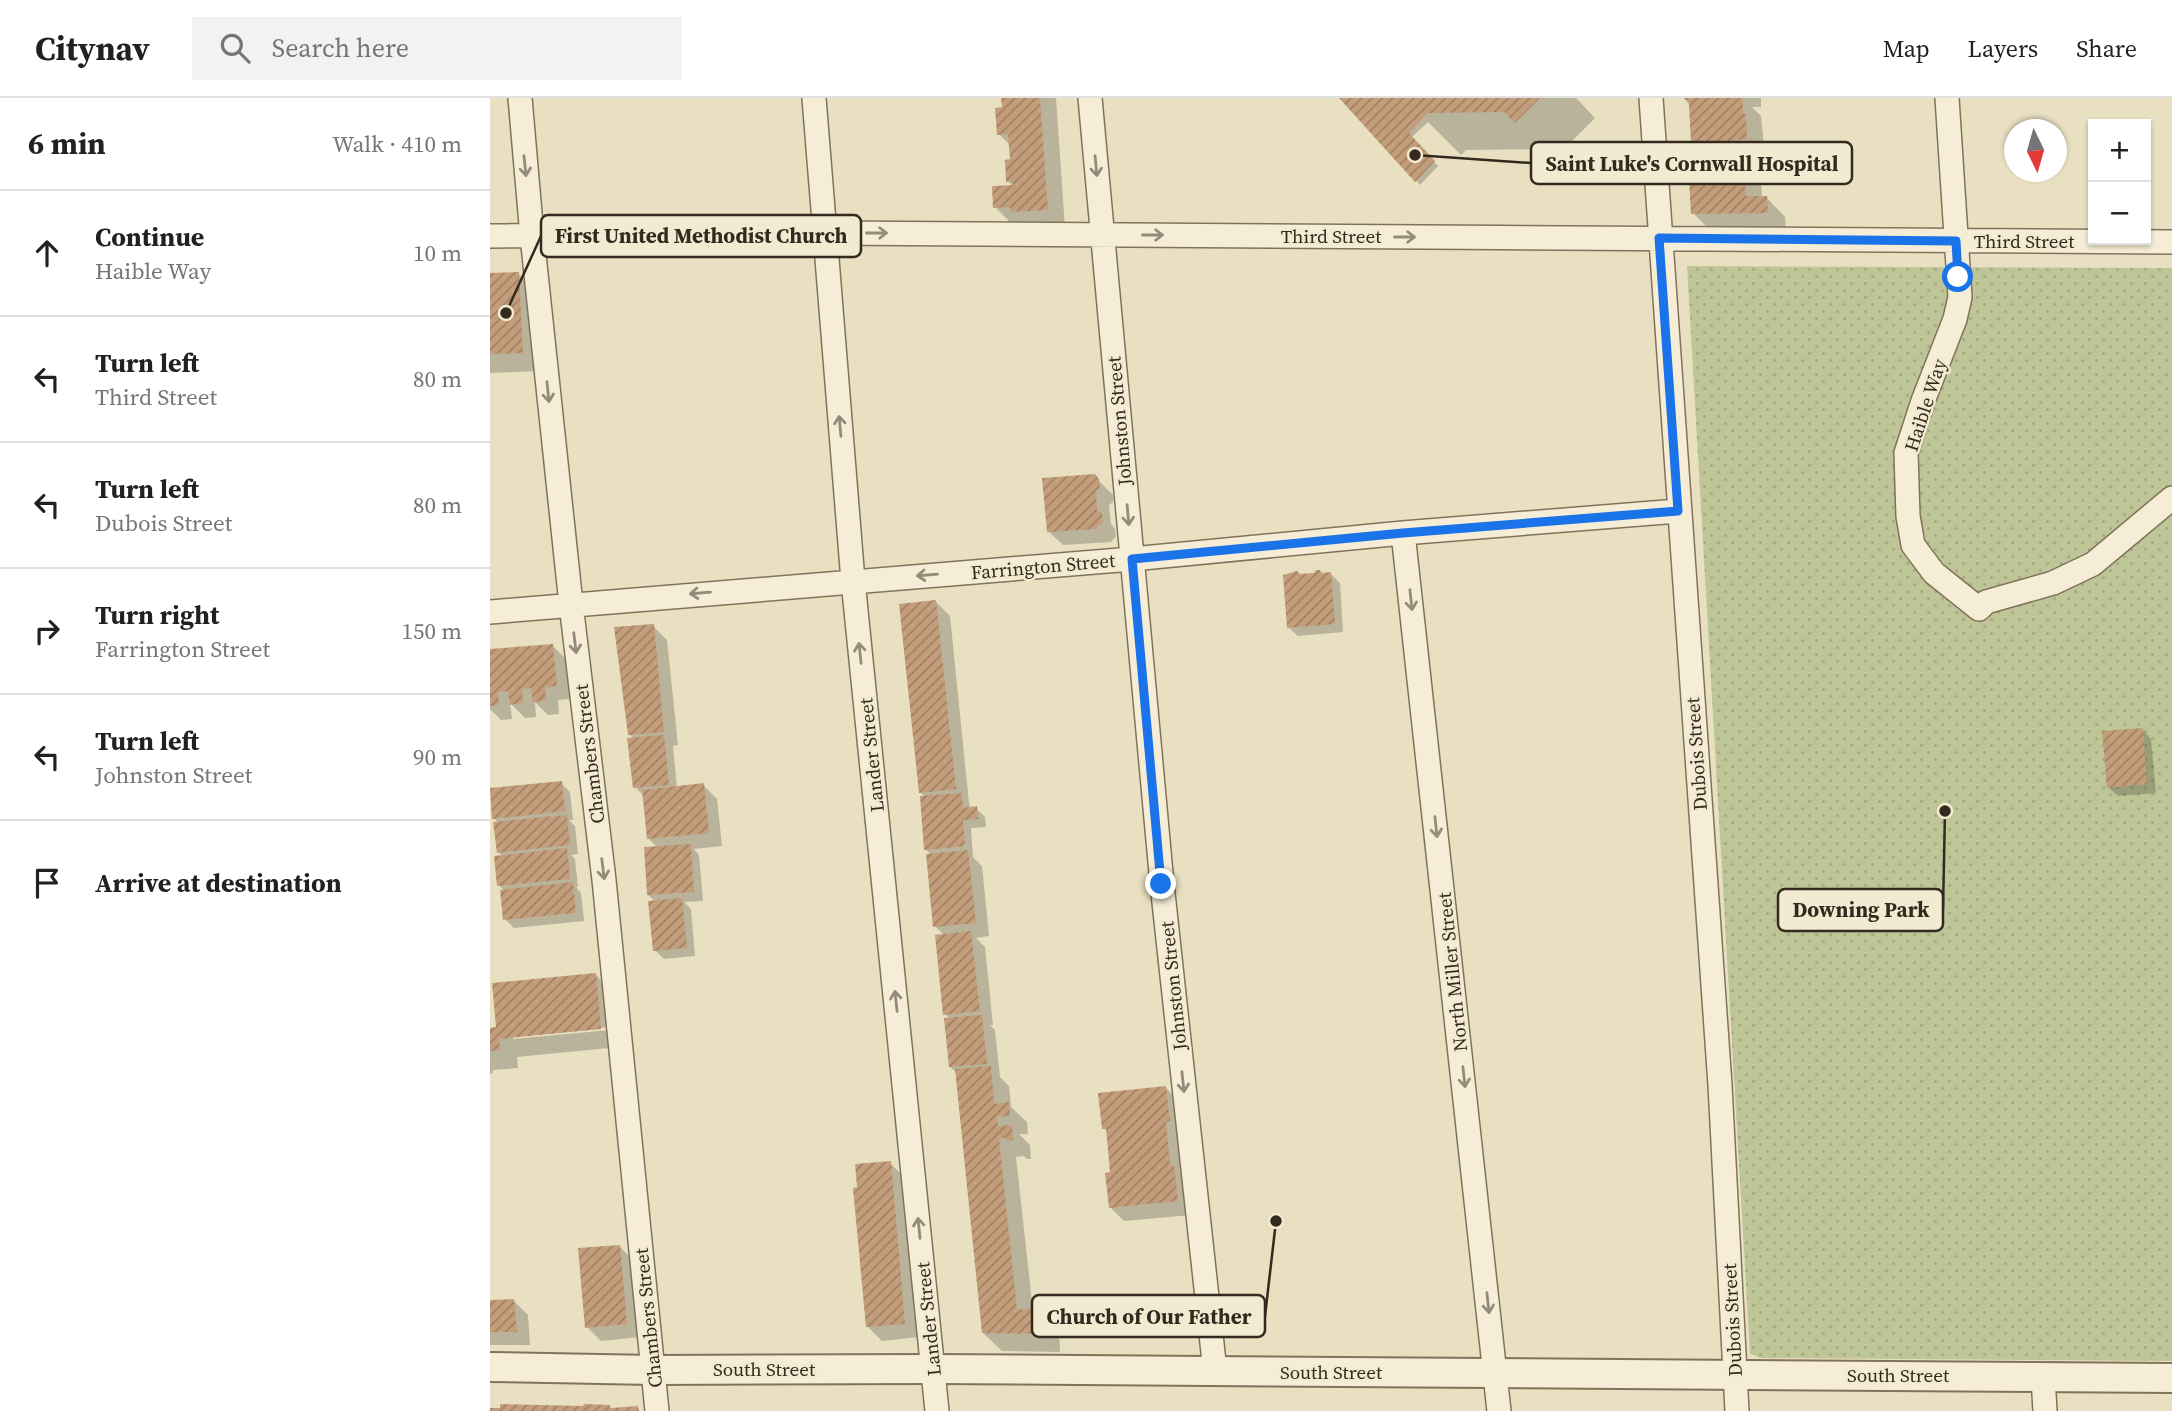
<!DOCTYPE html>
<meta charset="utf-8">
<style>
body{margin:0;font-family:"Source Serif 4",serif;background:#f2f2f2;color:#202124}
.controls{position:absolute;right:21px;top:21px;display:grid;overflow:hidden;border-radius:0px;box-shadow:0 2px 5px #0004}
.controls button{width:63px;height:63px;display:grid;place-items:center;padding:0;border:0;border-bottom:2px solid #e0e0e0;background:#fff;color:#202124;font:35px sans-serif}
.compass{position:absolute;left:1514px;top:21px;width:63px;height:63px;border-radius:50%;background:#fff;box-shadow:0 2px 5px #0004;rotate:175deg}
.stop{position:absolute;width:21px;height:21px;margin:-16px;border:5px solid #1a73e8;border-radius:50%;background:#fff}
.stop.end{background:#1a73e8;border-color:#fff;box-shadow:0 2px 7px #0008}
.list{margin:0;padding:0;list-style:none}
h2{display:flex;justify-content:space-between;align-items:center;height:91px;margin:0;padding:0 28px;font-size:30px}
h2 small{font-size:23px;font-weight:400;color:#757577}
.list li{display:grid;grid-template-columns:46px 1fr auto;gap:21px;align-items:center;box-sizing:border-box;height:126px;padding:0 28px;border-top:2px solid #e0e0e0}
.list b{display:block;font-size:26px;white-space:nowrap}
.list p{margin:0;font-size:23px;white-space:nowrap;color:#757577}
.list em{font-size:23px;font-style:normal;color:#757577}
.icon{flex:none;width:38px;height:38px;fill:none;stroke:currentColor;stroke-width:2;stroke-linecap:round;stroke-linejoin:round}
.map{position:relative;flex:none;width:1682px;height:1313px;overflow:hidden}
header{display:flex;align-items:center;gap:42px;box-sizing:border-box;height:98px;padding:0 35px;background:#fff;border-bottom:2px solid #e0e0e0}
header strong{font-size:33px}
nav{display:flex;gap:38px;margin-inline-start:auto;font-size:24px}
.search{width:490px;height:63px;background:#f2f2f2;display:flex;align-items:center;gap:18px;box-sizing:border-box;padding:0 24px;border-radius:0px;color:#757577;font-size:26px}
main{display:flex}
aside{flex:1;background:#fff}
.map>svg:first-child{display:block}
.park{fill:url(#park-dots)}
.shadow{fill:#0003;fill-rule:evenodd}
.building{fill:url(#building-hatch)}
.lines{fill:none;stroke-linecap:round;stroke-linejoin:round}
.minor-casing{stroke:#82725b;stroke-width:26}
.tertiary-casing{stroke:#82725b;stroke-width:32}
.minor{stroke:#f5edd5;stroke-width:23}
.tertiary{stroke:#f5edd5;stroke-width:28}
.oneway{stroke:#948b7a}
.route{stroke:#1a73e8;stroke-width:9}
.labels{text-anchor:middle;stroke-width:5;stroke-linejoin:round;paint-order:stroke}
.street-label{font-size:19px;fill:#33291e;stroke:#f2ead1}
.leader{fill:none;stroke:#33291e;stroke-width:2.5}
.callout-dot{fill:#33291e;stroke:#f2ead1;stroke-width:2.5}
.callout{fill:#f2ead1;stroke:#33291e;stroke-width:2.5}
.callout-label{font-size:21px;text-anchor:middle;font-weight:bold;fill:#33291e}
</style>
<header>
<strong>Citynav</strong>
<div class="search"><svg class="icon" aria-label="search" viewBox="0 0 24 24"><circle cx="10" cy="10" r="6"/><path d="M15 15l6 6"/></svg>Search here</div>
<nav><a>Map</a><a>Layers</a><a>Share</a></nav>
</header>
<main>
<aside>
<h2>6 min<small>Walk · 410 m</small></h2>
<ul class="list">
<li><svg class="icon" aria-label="ahead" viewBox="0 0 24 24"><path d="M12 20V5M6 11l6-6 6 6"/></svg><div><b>Continue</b><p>Haible Way</p></div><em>10 m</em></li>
<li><svg class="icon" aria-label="left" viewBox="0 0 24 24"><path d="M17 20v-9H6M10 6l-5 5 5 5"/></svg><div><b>Turn left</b><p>Third Street</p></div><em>80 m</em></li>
<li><svg class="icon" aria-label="left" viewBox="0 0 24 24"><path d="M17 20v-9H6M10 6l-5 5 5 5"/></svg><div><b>Turn left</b><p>Dubois Street</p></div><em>80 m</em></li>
<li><svg class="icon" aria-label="right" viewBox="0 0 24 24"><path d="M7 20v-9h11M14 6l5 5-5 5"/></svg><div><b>Turn right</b><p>Farrington Street</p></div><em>150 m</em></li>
<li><svg class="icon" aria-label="left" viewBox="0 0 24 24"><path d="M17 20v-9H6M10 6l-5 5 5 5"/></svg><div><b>Turn left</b><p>Johnston Street</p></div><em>90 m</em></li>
<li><svg class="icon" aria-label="arrive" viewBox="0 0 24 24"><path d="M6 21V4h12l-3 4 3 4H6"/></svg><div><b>Arrive at destination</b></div></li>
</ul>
</aside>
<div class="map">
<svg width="1682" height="1313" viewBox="0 0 1682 1313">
<defs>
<pattern id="park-dots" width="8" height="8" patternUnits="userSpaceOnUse" patternTransform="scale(1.75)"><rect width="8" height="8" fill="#bec697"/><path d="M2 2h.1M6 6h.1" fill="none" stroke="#a4aa82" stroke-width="1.8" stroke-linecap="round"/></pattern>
<pattern id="building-hatch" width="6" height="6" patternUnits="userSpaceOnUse" patternTransform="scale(1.75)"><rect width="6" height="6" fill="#c49e7b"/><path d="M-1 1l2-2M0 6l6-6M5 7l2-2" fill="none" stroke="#a08164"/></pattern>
</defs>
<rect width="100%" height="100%" fill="#e9e0c2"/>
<path class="park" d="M1197 168 1682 170V1263L1271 1260 1260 1256Z"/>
<path class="shadow" d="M513 0H566L575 130 524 128 505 109 523 89 518 83 522 63 521 48 509 36 514 11Z
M851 0H1086L1105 20 1064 61 1054 51 976 52 971 57 938 24 921 40 948 68 930 87Z
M1197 0H1271V9H1262L1271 18 1275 59 1264 60 1276 71V82H1271L1272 100H1277L1295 119 1296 133 1222 134 1203 115 1204 66 1201 5Z
M28 176 47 194 51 273 0 275V177Z
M604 378 623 397V404L619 407 621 426 625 431 626 438 621 444 573 447 558 433Z
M841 476 850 485 853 534 808 538 798 529 810 478Z
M446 504 460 518 479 705 481 711 486 710 495 719 496 729 481 730 483 759 492 768 499 838 486 840 495 849 503 927H500L505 932 510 979 519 988 521 1009 537 1024 538 1036H529L540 1047 541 1061H537L534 1058 526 1059 543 1213 550 1212 569 1231 570 1254 512 1253 493 1235 467 975 460 969V921L455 916 454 837 445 828 442 757 435 751 436 700 430 694Z
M163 528 177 542 188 647 183 648 187 690 213 687 227 701 232 748 204 751 209 757 213 803 194 804 201 811 205 858 174 861 165 852 166 804 158 797 168 750 159 741 154 698 145 689 144 641 139 636Z
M63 548 77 562 80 601 68 602 69 616 58 617 45 604 46 619 35 620 20 605 22 621 11 622 0 611V553Z
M1652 631 1661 641 1666 695 1628 698 1618 689Z
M71 685 80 694 83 722H79L85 728 88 756 81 757 85 761 88 789H86L91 795 94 823 24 830 15 821 14 793 9 787 13 758 8 754 9 726 4 720Z
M106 877 124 896 129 949 27 959 28 970 3 972V975L0 976V938L8 931ZM120 929V932L23 941V938Z
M676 990 690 1004 701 1117 634 1123 620 1109 622 1076 619 1035 614 1030Z
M400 1065 414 1079 429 1239 392 1243 378 1229Z
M129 1148 143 1162 150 1239 111 1243 97 1229Z
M24 1203 38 1217 40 1247H0V1204Z"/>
<path class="building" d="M511 0H550L558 112 521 114 520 109 503 110 502 88 523 87V84H516L515 62 520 61 518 36 507 37 505 10 512 9Z
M849 0H1050L1025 25 1014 14 938 15 919 35 945 63 925 84Z
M1194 0H1253V16H1256L1257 41 1242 42 1243 52 1258 51V64H1253L1256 98H1277L1278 115 1201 116 1198 65H1202L1199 6Z
M29 174 33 255 0 256V175Z
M605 376 609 381 610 389 606 393 607 412 612 415 613 424 608 428 607 431 557 434 552 380Z
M826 472H830L832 475 841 474 845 526 797 530 793 477 807 473 810 476 824 475Z
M446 502 466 691 429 695 409 506Z
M164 526 174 634 138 637 124 529Z
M63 546 67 588 55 589 56 603 43 604 41 590 32 591 33 605 20 607 18 593 8 594 9 607 0 608V551Z
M1653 630 1657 686 1617 690 1612 633Z
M174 637 179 687 143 690 137 640Z
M72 683 75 713 2 721 0 690Z
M214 685 219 735 157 741 152 692Z
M472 695 473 710 487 708 488 721 473 722 475 748 434 752 430 698Z
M77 717 80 747 7 755 3 724Z
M201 746 204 794 157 797 154 749Z
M77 750 80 781 7 788 4 758Z
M478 752 486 825 443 829 436 756Z
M83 784 86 815 13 822 10 792Z
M192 800 197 850 163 853 158 803Z
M481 833 490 913 453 917 445 837Z
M106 875 111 931 9 941 10 952 0 953V930L6 929 2 885Z
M492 917 497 966 459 969 454 920Z
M501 968 504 1006 519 1004 520 1018 506 1019 508 1028 522 1027 523 1042 517 1043 516 1040H509L527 1212 551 1210 552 1236 492 1235 465 971Z
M676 988 680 1023 676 1024 680 1067H684L688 1103 619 1110 615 1075 620 1074 616 1031H612L608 995Z
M401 1063 415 1226 376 1229 363 1090 367 1089 365 1066Z
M130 1147 137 1226 95 1230 88 1150Z
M24 1201 27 1234H0V1202Z
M10 1306 93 1308 94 1306 120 1307V1310L148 1308 149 1313H0V1310H10Z"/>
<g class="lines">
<g class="minor-casing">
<path id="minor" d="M30 0 42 138 81 506 114 782 167 1313
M324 0 363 483 447 1313
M600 0 672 786 725 1273
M1161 0 1230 987 1247 1313
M1457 0 1470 199 1465 221 1433 303 1416 355 1418 418 1423 447 1444 475 1489 511 1496 504 1563 485 1603 466 1682 400
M0 138C113 137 225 135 338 135 786 136 1234 143 1682 144
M913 435 1009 1313
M0 514 642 461 913 435 1188 413
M1553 1279 1555 1313"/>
</g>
<g class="tertiary-casing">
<path id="tertiary" d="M0 1269 163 1272 443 1271 1682 1280"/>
</g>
<use href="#minor" class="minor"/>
<use href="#tertiary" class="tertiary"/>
</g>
<defs><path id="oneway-shaft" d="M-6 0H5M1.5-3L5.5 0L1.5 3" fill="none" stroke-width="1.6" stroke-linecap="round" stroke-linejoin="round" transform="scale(1.75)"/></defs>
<g class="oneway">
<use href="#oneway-shaft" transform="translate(35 68) rotate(84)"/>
<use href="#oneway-shaft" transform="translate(606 68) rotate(85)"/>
<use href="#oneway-shaft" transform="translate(387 135)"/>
<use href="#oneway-shaft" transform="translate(663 137)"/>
<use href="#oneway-shaft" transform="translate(915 139)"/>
<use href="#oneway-shaft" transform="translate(58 294) rotate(84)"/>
<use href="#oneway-shaft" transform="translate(350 328) rotate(-95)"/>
<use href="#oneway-shaft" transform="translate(638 417) rotate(85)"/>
<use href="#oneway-shaft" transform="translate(437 477) rotate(175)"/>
<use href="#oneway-shaft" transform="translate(210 495) rotate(175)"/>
<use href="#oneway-shaft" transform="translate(921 502) rotate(84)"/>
<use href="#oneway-shaft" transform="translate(85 545) rotate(83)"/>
<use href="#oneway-shaft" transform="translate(370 555) rotate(-96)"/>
<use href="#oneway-shaft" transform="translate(946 729) rotate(84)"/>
<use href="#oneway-shaft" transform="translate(113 771) rotate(83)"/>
<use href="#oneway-shaft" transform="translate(406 903) rotate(-96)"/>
<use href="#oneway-shaft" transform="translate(974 979) rotate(84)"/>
<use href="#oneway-shaft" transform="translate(693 984) rotate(84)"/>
<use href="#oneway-shaft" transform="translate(429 1130) rotate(-96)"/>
<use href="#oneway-shaft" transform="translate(998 1205) rotate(84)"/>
</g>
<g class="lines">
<path class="route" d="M671 786 642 461 913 435 1188 413 1169 140 1466 143 1468 179"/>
</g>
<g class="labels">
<g class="street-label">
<text x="841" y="145">Third Street</text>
<text x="1534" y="150">Third Street</text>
<text transform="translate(1435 307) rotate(-72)" y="7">Haible Way</text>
<text transform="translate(629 323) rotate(-95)" y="7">Johnston Street</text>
<text transform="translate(553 468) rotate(-5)" y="7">Farrington Street</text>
<text transform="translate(99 656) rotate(-97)" y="7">Chambers Street</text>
<text transform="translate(1206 656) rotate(-94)" y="7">Dubois Street</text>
<text transform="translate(381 657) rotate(-96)" y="7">Lander Street</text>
<text transform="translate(962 874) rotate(-96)" y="7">North Miller Street</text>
<text transform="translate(683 888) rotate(-96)" y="7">Johnston Street</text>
<text transform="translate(158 1220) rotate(-96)" y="7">Chambers Street</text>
<text transform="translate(438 1221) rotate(-96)" y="7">Lander Street</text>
<text transform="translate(1242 1222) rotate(-93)" y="7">Dubois Street</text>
<text x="274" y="1278">South Street</text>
<text x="841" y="1281">South Street</text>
<text x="1408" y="1284">South Street</text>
</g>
</g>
<path class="leader" d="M925 57L1041 65M16 215L51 138M1455 713L1453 812M786 1123L775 1218"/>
<g class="callout-dot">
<circle cx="925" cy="57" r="7"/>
<circle cx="16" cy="215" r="7"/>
<circle cx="1455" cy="713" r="7"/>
<circle cx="786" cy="1123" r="7"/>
</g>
<g class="callout">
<rect x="1041" y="44" width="321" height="42" rx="7"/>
<rect x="51" y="117" width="320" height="42" rx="7"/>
<rect x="1288" y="791" width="165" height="42" rx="7"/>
<rect x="542" y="1197" width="233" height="42" rx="7"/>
</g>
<g class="callout-label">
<text x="1202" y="73">Saint Luke's Cornwall Hospital</text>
<text x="211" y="145">First United Methodist Church</text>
<text x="1371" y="819">Downing Park</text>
<text x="659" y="1226">Church of Our Father</text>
</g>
</svg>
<div class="controls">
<button>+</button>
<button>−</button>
</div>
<svg class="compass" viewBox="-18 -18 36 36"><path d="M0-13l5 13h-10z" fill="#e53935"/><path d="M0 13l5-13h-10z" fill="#757577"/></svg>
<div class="stop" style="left:1468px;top:179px"></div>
<div class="stop end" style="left:671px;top:786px"></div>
</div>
</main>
